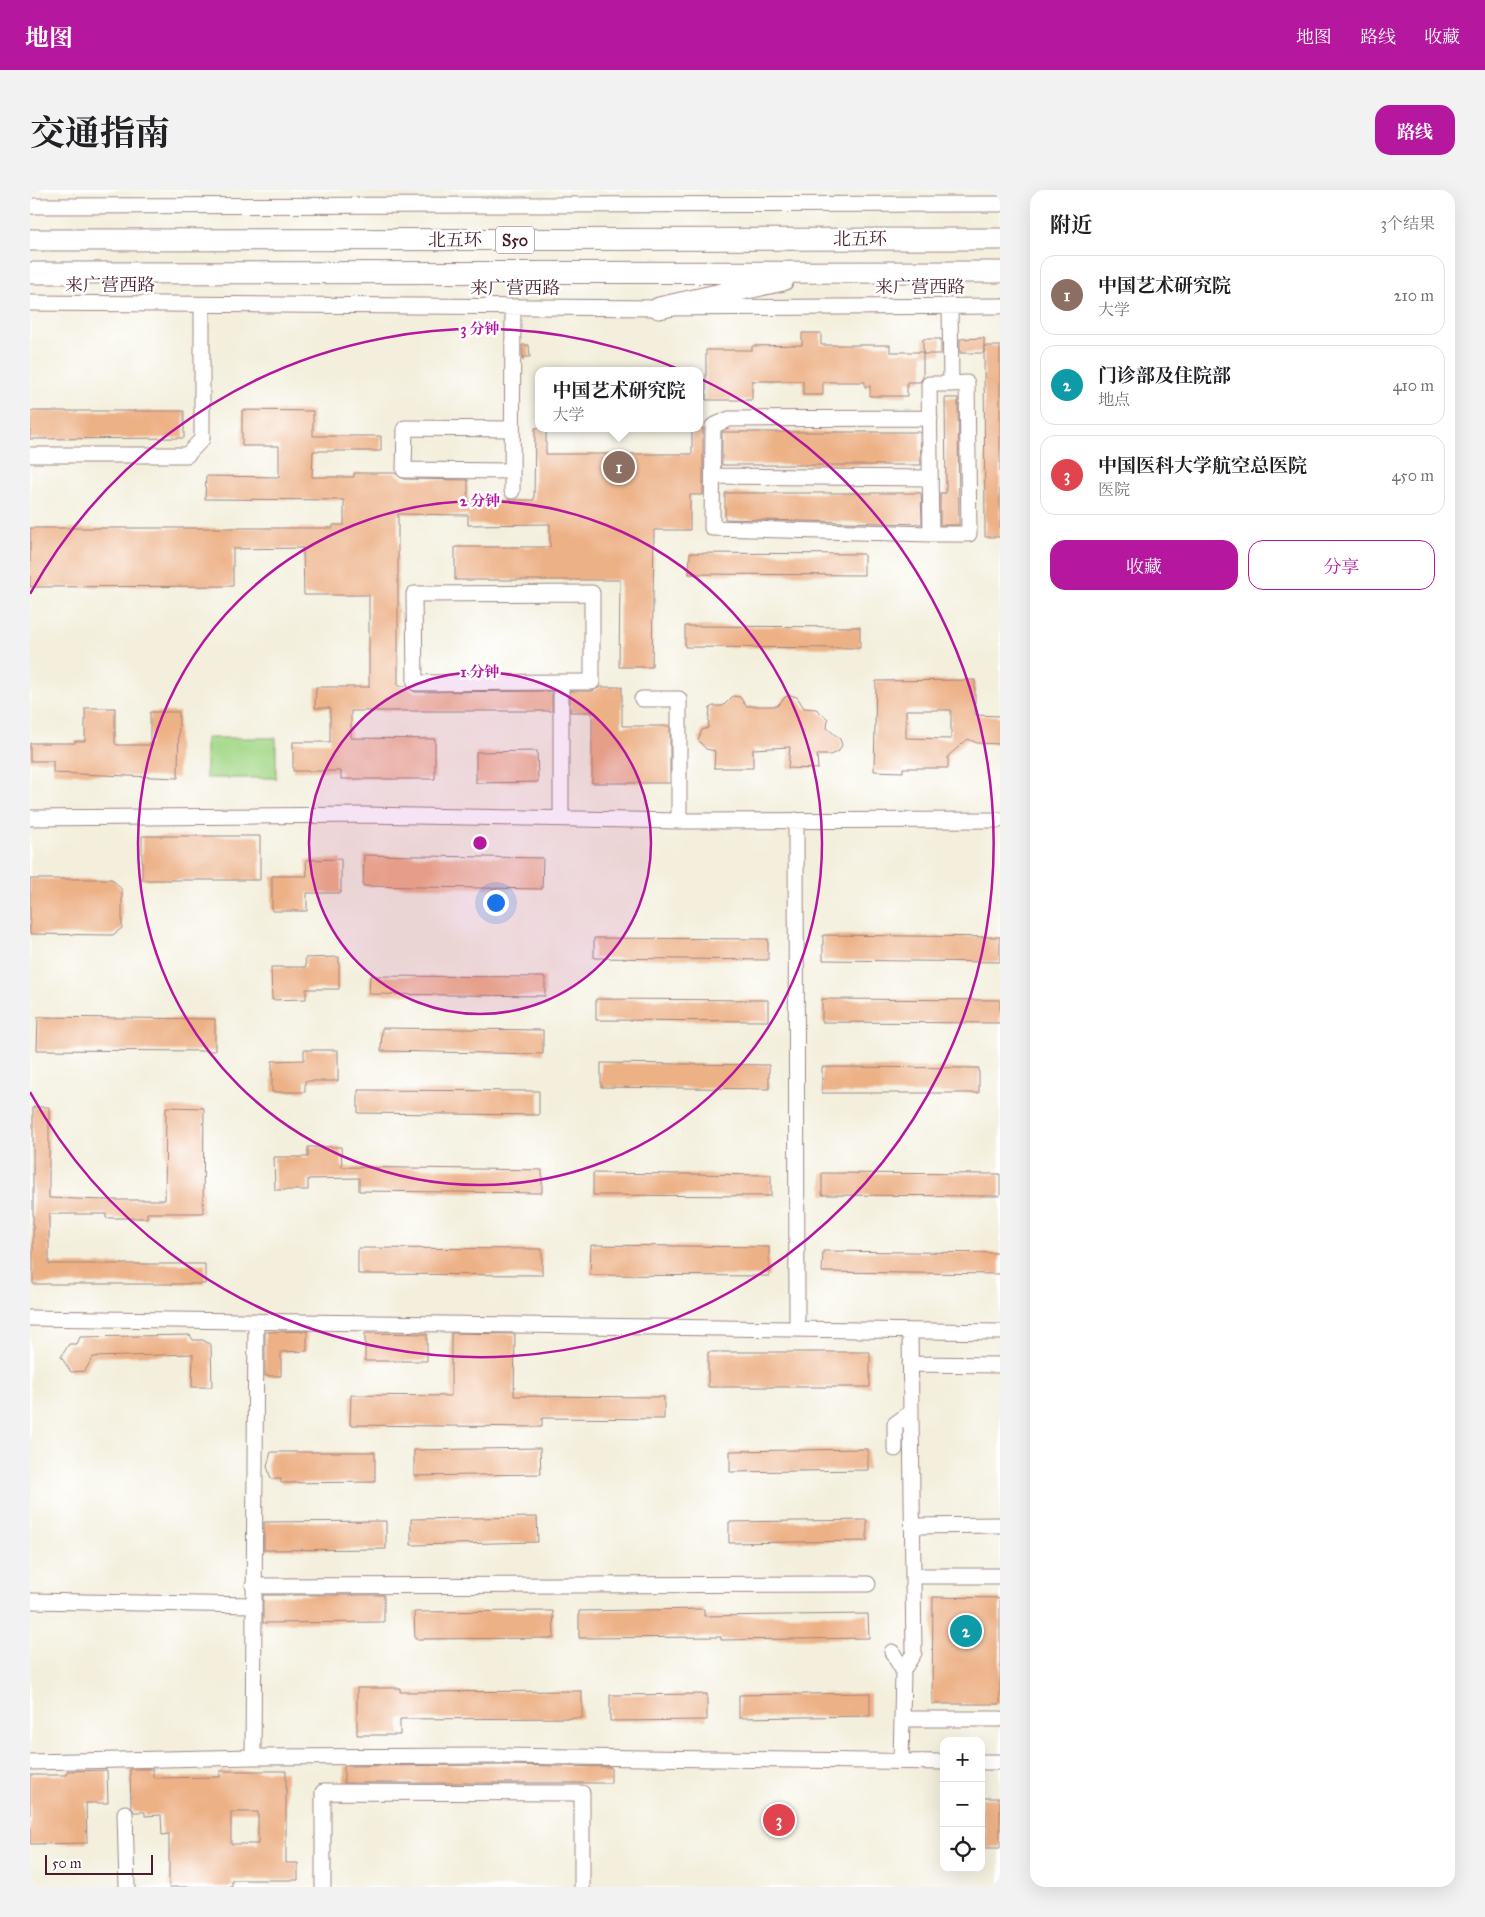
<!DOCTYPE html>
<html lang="zh">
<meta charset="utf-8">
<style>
body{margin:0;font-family:"IM FELL Great Primer","Noto Serif SC",serif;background:#f2f2f2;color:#202124}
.controls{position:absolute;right:15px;bottom:15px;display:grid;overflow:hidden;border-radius:10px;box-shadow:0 5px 20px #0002}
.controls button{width:45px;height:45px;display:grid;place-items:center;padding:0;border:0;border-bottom:1px solid #e0e0e0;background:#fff;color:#202124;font:25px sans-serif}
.scale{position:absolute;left:15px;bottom:12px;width:108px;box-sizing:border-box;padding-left:5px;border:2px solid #4a1f2b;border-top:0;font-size:14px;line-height:18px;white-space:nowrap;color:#4a1f2b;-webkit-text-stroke:4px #fff;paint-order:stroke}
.you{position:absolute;left:465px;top:712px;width:18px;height:18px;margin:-12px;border:4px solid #fff;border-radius:50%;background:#1a73e8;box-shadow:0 0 0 8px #1a73e833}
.badge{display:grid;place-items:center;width:32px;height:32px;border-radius:50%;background:#b5179e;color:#fff;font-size:16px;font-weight:700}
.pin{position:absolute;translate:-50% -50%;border:2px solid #fff;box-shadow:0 1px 5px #0006}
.popup{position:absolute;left:505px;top:177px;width:168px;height:65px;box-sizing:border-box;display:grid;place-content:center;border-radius:10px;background:#fff;filter:drop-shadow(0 1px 4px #0005);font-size:16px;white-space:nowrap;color:#757577}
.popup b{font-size:19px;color:#202124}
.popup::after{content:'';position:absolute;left:50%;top:100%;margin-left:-10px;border:10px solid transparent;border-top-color:#fff}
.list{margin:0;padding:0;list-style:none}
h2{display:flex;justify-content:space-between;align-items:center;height:65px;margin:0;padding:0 20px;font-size:21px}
h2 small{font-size:16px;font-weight:400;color:#757577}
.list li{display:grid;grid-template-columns:32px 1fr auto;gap:15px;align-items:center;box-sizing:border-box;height:80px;margin:0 10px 10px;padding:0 10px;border:1px solid #e0e0e0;border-radius:15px}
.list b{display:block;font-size:19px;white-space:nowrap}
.list p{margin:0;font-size:16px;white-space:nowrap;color:#757577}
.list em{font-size:16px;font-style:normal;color:#757577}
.actions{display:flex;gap:10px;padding:15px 20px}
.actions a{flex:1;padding:11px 0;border:1px solid #b5179e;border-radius:15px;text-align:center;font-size:18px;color:#b5179e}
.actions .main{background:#b5179e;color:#fff}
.icon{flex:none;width:28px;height:28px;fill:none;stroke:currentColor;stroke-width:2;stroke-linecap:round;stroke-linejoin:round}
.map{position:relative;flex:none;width:970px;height:1697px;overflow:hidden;border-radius:15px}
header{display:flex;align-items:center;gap:30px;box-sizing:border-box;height:70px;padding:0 25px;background:#b5179e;color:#fff}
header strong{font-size:24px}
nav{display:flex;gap:28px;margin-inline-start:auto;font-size:18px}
.intro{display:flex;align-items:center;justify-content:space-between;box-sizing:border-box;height:120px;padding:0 30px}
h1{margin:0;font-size:35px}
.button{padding:12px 22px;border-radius:15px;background:#b5179e;color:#fff;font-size:18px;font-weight:700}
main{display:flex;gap:30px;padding:0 30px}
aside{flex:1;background:#fff;border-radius:15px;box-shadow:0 5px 20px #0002}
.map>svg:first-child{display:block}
.green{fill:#a4d989;stroke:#777c5a}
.building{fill:#edb186;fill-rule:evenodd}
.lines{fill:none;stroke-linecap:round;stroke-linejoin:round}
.minor-casing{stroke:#9e8784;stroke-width:17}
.highway-casing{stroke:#9e8784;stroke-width:23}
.minor{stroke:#fff;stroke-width:15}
.highway{stroke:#fff;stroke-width:21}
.ring{fill:none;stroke:#b5179e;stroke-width:2.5}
.labels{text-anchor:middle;stroke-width:5;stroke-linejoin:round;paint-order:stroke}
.shield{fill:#fff;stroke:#80626b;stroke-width:1}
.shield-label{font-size:16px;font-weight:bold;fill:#4a1f2b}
.street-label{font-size:18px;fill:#4a1f2b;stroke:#fff}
.centre{fill:#b5179e;stroke:#fff;stroke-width:2.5}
.ring-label{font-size:15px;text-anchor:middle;font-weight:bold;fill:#b5179e;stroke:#fff;stroke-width:5;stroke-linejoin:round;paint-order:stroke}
</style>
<header>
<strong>地图</strong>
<nav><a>地图</a><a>路线</a><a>收藏</a></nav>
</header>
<div class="intro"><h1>交通指南</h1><a class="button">路线</a></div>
<main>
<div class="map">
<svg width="970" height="1697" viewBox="0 0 970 1697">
<rect width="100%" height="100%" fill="#fff"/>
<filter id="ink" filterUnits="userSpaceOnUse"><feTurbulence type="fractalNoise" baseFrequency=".02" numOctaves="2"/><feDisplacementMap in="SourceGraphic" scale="10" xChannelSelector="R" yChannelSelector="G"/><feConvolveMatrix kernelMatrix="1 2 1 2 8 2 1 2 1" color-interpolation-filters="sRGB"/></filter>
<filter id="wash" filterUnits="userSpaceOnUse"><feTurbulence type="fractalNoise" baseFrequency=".0096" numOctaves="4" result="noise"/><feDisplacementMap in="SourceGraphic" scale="20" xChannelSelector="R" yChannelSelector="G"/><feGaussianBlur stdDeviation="1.12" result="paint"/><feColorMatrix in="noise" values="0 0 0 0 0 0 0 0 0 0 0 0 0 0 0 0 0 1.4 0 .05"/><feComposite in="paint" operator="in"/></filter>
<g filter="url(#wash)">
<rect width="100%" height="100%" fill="#f3efdc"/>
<path class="green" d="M176 548H246V588H176Z"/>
<g id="blocks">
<path class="building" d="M772 143H791V155H860V162H893V187L890 192H877V206H840V196L835 197V192H793V205H773V191H722V210H676V160H722V156L772 155Z
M954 148V163H930V149Z
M893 149H911V164H893Z
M492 155H499L500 167H493V171Z
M954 156H970V347H955Z
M915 208H928L929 335H910V303H916Z
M212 220 283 221V246H351V261H283L282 287H324V283H365L374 289 438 290V310H504L505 238H516V264H662V238H673V305H660V340H624L622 477H589L590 390H425V357H520V334L438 335V325L368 324V496H376L385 502 522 501V521H321V548L405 549V589H311V581H263V552H300V518H285L286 497H339V405H274L273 358 203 359V396L0 397V338H303V335H314V310L175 309 176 286 249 287V256H212Z
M0 221H154V248L0 249Z
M692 242H890L891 275H692Z
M695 303H891L892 334 695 329Z
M660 363 834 364V385L659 384Z
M655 436 830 437V458L655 457Z
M945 490V525L970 526V554L947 553 938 549 918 566V578H873V582L844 581 846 491ZM876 520H921V549L876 548Z
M570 497H592V536H640V593H562V522H540V501H562Z
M760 505 767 507 774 518 786 519 798 529 797 538 810 549 812 555 809 561 800 565H787L788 579 758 578 760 557 723 559V578H684L685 561 676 559 668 550 672 540 678 538 680 518 683 516H693L703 506 710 507 716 516H747L755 507Z
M55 518H85V553L87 555H120V522H149L148 588 23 583V571H0V553H45V551H55Z
M507 561 508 592 446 593V562Z
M112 646H230V690H112Z
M334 665 513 668 512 699 333 696Z
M311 669V703H277V721H242V686H277L276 670Z
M0 689H82L92 700V738L83 745 0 744Z
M793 745 970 747V772L793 770Z
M564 748 738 749V770L564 768Z
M309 767V799H276V809L242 810 241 777H276L275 768Z
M340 786 515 787V806L339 804Z
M566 809 738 810V831L566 830Z
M792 809 970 810V833L792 832Z
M8 827 185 829V861L7 860Z
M352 838 513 840V864L351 861Z
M274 860H308V891H275V902H242V871L274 870Z
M571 873 739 875V899L571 897Z
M792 877 949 878V903H792Z
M328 900 509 901V925L328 923Z
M3 917H19V1008L75 1010H135L136 917 174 918 173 1023H117V1028H76V1024H19V1074H175V1094H3Z
M278 957H311L312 977 512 980V1003L329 1001V988L278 989V1000H245L244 967H278Z
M563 983 741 985V1006L563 1005Z
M792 983 970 984V1006L792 1005Z
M561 1055 739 1057V1086L560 1085Z
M328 1058 512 1059V1085L328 1084Z
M793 1061 970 1063V1084L792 1082Z
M277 1141V1161L251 1162V1186H235V1142Z
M335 1143 397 1144V1171H335Z
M421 1143 485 1144 484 1206 634 1207V1229L512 1228V1237L320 1235 321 1205 421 1206Z
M160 1145 163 1150H173L181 1155 182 1197H162L163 1164 63 1167 55 1181 41 1182 31 1167 39 1154H47L50 1147Z
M678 1162H840V1197H678Z
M510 1258 511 1284 384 1286V1260Z
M838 1259V1280L700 1282V1261Z
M241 1262H345V1292L251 1293V1289H241L237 1276Z
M507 1327 508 1352 381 1355V1329Z
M837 1330V1351L699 1353V1332Z
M356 1331V1359L234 1360V1332Z
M233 1405H354V1432L233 1433Z
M903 1407 970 1408V1514H902Z
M674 1419V1426L838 1424 839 1448 691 1450V1447L549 1448V1421Z
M523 1421 524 1448 385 1449 384 1422Z
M327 1498H370V1502L552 1501V1528L370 1529V1545H327Z
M840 1503V1526L709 1528V1505Z
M677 1504V1530L580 1531V1505Z
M471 1575 581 1577V1593H314V1576Z
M100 1579H123V1587L125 1588 190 1587V1581H256V1673H268V1690H202V1697H139V1644L132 1645 131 1625 115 1626V1622H104L101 1616ZM201 1622H228V1654H201Z
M77 1580 78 1613H56L57 1653 0 1654V1585H37V1581Z
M951 1608H970V1658H955V1638H951Z"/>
</g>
</g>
<g filter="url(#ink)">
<use href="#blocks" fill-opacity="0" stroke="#9e8784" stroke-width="1"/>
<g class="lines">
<g class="minor-casing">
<path id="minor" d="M0 16 970 14
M0 113 629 118 970 116
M920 116 921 194 937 193 939 344H901L899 194H921
M900 228 699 229 683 236 682 338 901 344
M0 265H157L172 249V115
M482 281 374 280 375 238 482 239
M683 286 900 288
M482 301 483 117
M612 509H649V631
M0 628 335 625 649 631 970 630
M531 628V492H562V403L384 404 385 493 531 492
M766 630 767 1139
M0 1128 970 1142
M880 1141 883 1386H970
M880 1174 970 1175
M865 1259V1234L881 1222
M883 1336 970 1335
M223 1396 838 1394
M0 1411 223 1415
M862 1462 873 1480
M872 1529 873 1480 884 1463 883 1386
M223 1567 226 1131
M871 1571 872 1529H970
M0 1572 223 1567 471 1566 914 1572
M951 1572H970
M95 1623 97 1697
M293 1697V1602L552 1603V1697"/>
</g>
<g class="highway-casing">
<path id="highway" d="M0 50 970 49
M0 83 970 82
M629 118 753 90"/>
</g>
<use href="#minor" class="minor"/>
<use href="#highway" class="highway"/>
</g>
</g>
<circle cx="450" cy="653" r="171" fill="#b5179e" fill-opacity=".12"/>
<g class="ring">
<circle cx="450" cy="653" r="171"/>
<circle cx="450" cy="653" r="342"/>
<path d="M0 404A514 514 0 1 1 0 902"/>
</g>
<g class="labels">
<rect class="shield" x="466" y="36.5" width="38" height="27" rx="4"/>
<g class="shield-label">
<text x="485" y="56">S50</text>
</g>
<g class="street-label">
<text x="830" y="55">北五环</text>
<text x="425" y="56">北五环</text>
<text x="80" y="101">来广营西路</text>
<text x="890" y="103">来广营西路</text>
<text x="485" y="104">来广营西路</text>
</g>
</g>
<circle cx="450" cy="653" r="8" class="centre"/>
<g class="ring-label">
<text x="450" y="144">3 分钟</text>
<text x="450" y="316">2 分钟</text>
<text x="450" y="487">1 分钟</text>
</g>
</svg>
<div class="controls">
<button>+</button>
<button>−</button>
<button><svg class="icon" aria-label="locate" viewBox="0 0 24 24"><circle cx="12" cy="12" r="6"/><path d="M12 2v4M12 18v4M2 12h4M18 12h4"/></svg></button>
</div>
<div class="scale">50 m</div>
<div class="you"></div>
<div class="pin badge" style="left:589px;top:277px;background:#8d6e63">1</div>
<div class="popup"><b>中国艺术研究院</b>大学</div>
<div class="pin badge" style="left:936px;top:1441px;background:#0f9aa8">2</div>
<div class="pin badge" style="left:749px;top:1630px;background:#e0444e">3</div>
</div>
<aside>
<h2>附近<small>3个结果</small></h2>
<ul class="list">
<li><span class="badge" style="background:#8d6e63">1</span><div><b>中国艺术研究院</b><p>大学</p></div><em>210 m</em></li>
<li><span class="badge" style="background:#0f9aa8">2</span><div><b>门诊部及住院部</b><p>地点</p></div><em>410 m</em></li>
<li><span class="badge" style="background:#e0444e">3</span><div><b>中国医科大学航空总医院</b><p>医院</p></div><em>450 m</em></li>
</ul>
<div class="actions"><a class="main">收藏</a><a>分享</a></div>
</aside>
</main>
